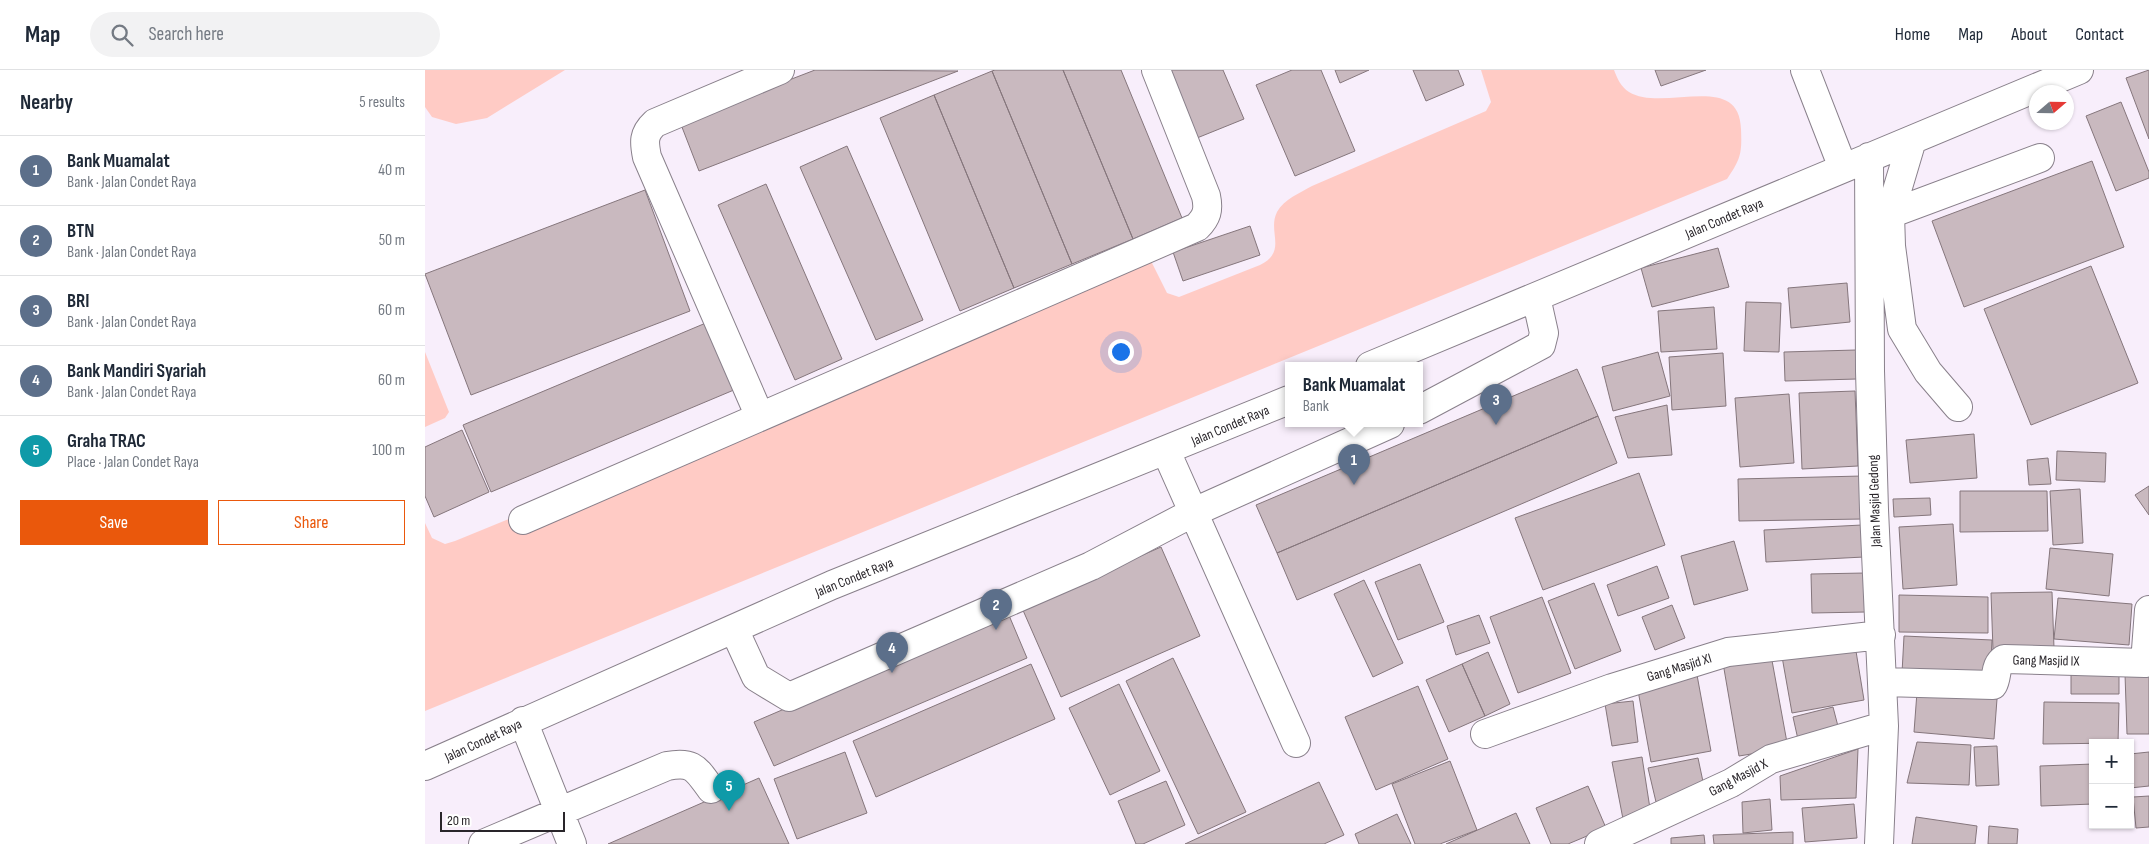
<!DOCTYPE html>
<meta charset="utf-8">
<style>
body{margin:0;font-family:"Sofia Sans Condensed",sans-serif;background:#f2f2f3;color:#1f2937}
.controls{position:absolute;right:15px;bottom:15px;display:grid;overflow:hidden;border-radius:0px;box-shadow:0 1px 4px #0004}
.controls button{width:45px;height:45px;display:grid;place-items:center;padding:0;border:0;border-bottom:1px solid #e0e1e3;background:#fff;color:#1f2937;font:25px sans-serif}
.compass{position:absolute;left:1604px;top:15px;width:45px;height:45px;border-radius:50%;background:#fff;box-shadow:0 1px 4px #0004;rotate:70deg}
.scale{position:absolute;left:15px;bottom:12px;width:125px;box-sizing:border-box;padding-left:5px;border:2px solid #29252a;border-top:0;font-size:14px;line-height:18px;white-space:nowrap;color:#29252a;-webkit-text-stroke:4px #fff;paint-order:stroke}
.you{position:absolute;left:695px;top:281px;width:18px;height:18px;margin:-12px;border:4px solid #fff;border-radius:50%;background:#1a73e8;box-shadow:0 0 0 8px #1a73e833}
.badge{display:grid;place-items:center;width:32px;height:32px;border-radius:50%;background:#ea580c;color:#fff;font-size:16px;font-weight:700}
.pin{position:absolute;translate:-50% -41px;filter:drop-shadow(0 1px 2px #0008)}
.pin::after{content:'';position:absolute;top:26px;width:18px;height:15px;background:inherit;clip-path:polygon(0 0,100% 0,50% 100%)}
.popup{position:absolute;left:860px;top:292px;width:138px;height:65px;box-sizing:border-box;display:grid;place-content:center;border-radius:0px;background:#fff;filter:drop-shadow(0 1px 4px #0005);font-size:16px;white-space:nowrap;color:#747a83}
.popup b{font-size:19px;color:#1f2937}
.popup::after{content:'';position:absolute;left:50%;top:100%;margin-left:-10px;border:10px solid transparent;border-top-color:#fff}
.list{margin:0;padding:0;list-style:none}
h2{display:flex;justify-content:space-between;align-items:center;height:65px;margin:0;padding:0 20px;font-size:21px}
h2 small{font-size:16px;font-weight:400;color:#747a83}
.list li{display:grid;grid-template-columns:32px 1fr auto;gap:15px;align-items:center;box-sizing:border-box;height:70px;padding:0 20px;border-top:1px solid #e0e1e3}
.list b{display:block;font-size:19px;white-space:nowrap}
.list p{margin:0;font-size:16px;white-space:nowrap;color:#747a83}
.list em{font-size:16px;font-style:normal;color:#747a83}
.actions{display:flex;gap:10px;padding:15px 20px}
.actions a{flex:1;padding:11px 0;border:1px solid #ea580c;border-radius:0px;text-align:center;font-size:18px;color:#ea580c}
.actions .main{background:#ea580c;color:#fff}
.icon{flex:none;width:28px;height:28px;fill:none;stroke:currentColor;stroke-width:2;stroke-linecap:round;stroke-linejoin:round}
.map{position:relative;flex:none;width:1724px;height:774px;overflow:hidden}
header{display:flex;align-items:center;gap:30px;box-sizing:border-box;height:70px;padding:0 25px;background:#fff;border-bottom:1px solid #e0e1e3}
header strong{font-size:24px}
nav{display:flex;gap:28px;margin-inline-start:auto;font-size:18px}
.search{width:350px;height:45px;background:#f2f2f3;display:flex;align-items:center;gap:12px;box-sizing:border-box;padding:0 18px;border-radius:28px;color:#747a83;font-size:19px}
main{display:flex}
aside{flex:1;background:#fff}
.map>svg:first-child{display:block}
.green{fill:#ffcbc5}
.building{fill:#c9b9bf;stroke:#85767c}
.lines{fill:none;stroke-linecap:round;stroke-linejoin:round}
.minor-casing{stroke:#89808b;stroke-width:30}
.minor{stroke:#fff;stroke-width:28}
.labels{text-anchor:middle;stroke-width:5;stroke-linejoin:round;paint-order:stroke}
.street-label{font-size:14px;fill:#29252a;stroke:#fff}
</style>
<header>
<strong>Map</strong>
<div class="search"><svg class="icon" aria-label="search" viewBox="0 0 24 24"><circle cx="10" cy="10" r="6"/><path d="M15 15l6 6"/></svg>Search here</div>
<nav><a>Home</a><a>Map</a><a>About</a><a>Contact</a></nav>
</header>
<main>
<aside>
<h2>Nearby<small>5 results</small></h2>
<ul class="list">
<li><span class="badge" style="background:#5c6f8a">1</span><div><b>Bank Muamalat</b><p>Bank · Jalan Condet Raya</p></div><em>40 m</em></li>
<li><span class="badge" style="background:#5c6f8a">2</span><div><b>BTN</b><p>Bank · Jalan Condet Raya</p></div><em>50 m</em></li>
<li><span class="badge" style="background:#5c6f8a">3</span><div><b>BRI</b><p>Bank · Jalan Condet Raya</p></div><em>60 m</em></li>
<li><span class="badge" style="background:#5c6f8a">4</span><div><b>Bank Mandiri Syariah</b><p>Bank · Jalan Condet Raya</p></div><em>60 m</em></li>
<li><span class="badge" style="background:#0f9aa8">5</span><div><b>Graha TRAC</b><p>Place · Jalan Condet Raya</p></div><em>100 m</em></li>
</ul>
<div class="actions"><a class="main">Save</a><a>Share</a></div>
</aside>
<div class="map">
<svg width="1724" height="774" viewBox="0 0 1724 774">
<rect width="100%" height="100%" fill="#f8eefb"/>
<path class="green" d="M0 0H140L62 48 31 54 7 47 0 37Z
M1056 0H1189C1192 8 1196 17 1204 22 1238 43 1314 0 1316 59 1317 83 1316 89 1302 109L0 641V453L7 468 20 474 30 471 712 191H726L742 223 754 227 835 195C863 181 842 162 852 142 859 129 875 123 887 116L1061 41 1066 32Z
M0 282 24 342 20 348 0 357Z"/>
<path class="building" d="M390 0 533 1 274 101 255 52Z
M570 0H638L708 169 647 194 567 1Z
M638 0H696L757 148 708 169Z
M743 0H798L819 49 772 68Z
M867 0H896L930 81 870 106 831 15Z
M910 0H944L915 13Z
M988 0H1033L1039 15 1001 31Z
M1230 0H1281L1236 16Z
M1724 0V69L1701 8Z
M567 1 647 194 589 218 509 25Z
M509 25 589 218 535 241 455 48Z
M1696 32 1724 102V108L1691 121 1661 46Z
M422 76 498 250 451 270 375 97Z
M1667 91 1699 177 1539 237 1507 151Z
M341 114 417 289 370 310 293 135Z
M220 120 265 241 46 325 0 204Z
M825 156 835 185 758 211 748 182Z
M1293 178 1304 217 1227 237 1216 198Z
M1666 196 1713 313 1606 355 1559 239Z
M1422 213 1425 252 1366 258 1363 218Z
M1321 232 1356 233 1354 282 1319 281Z
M1289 237 1292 279 1236 282 1233 241Z
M288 250 316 317 66 422 38 355Z
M1431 280 1432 309 1360 311 1359 282Z
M1233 282 1245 326 1188 341 1177 297Z
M1298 283 1301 336 1247 340 1244 287Z
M1152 299 1173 346 852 483 831 435Z
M1430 321 1433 396 1377 399 1374 323Z
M1364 324 1369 393 1315 397 1310 328Z
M1242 335 1247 385 1203 388 1190 347Z
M1173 346 1192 393 872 530 852 483Z
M37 360 64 422 9 447 0 426V377Z
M1549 364 1552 408 1485 413 1481 370Z
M1632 381 1681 383 1680 412 1631 410Z
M1623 388 1626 414 1604 415 1602 390Z
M1214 403 1240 475 1118 520 1090 448Z
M1437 406 1438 449 1314 451 1313 409Z
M1724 416V445L1710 425Z
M1655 419 1658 473 1628 475 1625 421Z
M1535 421H1622L1623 461 1535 462Z
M1505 428 1506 445 1469 447 1468 429Z
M1528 454 1532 515 1478 519 1474 457Z
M1437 455 1439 487 1341 492 1339 460Z
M1309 471 1323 520 1269 535 1256 486Z
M736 477 775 566 636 627 597 538Z
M1625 478 1688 484 1684 526 1621 519Z
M995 494 1019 552 973 570 950 512Z
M1232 496 1244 528 1193 546 1182 515Z
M1440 503 1441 542 1387 543 1386 504Z
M939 510 978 593 948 607 909 524Z
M1169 513 1196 581 1150 599 1123 531Z
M1627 522 1629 578 1568 580 1566 523Z
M1474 525 1563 527V563L1474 562Z
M1117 527 1146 603 1093 623 1065 547Z
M1633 528 1707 534 1704 575 1629 569Z
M1247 535 1260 568 1230 580 1217 547Z
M583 543 602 588 349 696 329 652Z
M1054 545 1065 573 1031 585 1022 556Z
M1479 566 1567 570 1565 607 1477 603Z
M1429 569 1439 630 1367 643 1356 581Z
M1063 582 1085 634 1060 646 1037 594Z
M1346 585 1363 678 1314 686 1298 593Z
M748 588 821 742 773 764 701 611Z
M606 594 630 649 451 727 428 671Z
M1037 594 1060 646 1024 662 1001 610Z
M1646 599 1694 600V624H1646Z
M1700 604H1724V664H1702Z
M1272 605 1286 681 1226 692 1212 615Z
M694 614 735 701 685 725 644 638Z
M993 616 1023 689 951 720 920 647Z
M1492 622 1572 629 1569 669 1489 662Z
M1208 631 1213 672 1187 676 1180 634Z
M1619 632 1694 633 1693 673 1618 674Z
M1408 637 1415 664 1374 674 1368 647Z
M1492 672 1546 675 1544 715 1482 713Z
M1572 676 1574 715 1551 716 1549 677Z
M1433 679 1431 728 1356 730 1355 706Z
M420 682 442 743 372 769 349 709Z
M1724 682V716L1705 718V684Z
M1217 687 1226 745 1198 749 1187 692Z
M1273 688 1280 721 1231 732 1223 698Z
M1025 691 1052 760 1015 774H990L967 714Z
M1668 694V734L1616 736 1615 696Z
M334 708 364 774H183Z
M741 711 760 755 718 774H711L693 731Z
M894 712 919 765 899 774H760Z
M1163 716 1181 758 1143 774H1126L1111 738Z
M1724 726V757L1711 758 1708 727Z
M1345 729 1347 760 1318 763 1317 732Z
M1429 734 1432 768 1380 772 1377 738Z
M1091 743 1105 774H1021Z
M972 744 986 774H934L930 764Z
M1491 747 1552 756 1550 774H1487Z
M1564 756 1593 759 1592 774H1563Z
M1368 762V774H1289L1288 765Z
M1279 765 1280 774H1246V768Z"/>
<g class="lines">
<g class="minor-casing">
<path id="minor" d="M1380 0 1418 98
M1487 70 1465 144 1466 176 1477 259 1503 302 1533 337
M1444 87 1445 301 1449 440 1459 656 1454 774
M1465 144 1615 88
M945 296 1654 0
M994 340 1116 275 1119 263 1111 227
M335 347 222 87C219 72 218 64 230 53L355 0
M741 381 871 673
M98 450 772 157C782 147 784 140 781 126L731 0
M309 559 331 607 364 627 666 496 769 442 965 354
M1458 612 1568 615C1573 606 1569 596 1579 589L1720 593 1724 540
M98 651 147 774
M1060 664 1187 618 1303 582 1456 565
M0 696 407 515 864 330
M58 774 242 696C269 691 271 699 286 719
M1174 774 1306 713 1346 689 1459 656"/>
</g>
<use href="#minor" class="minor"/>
</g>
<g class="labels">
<g class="street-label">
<text transform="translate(1299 148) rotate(-23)" y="5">Jalan Condet Raya</text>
<text transform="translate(805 355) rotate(-23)" y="5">Jalan Condet Raya</text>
<text transform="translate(1449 431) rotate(-92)" y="5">Jalan Masjid Gedong</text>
<text transform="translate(429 507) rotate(-22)" y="5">Jalan Condet Raya</text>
<text transform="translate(1621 590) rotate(1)" y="5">Gang Masjid IX</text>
<text transform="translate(1254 597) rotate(-17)" y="5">Gang Masjid XI</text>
<text transform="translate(58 670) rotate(-25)" y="5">Jalan Condet Raya</text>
<text transform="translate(1313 707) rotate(-28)" y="5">Gang Masjid X</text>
</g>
</g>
</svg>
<div class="controls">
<button>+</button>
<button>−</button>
</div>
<svg class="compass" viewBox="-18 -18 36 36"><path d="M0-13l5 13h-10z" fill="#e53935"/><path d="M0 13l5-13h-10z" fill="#747a83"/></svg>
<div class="scale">20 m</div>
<div class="you"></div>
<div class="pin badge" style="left:929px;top:415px;background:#5c6f8a">1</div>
<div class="popup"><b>Bank Muamalat</b>Bank</div>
<div class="pin badge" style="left:571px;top:560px;background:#5c6f8a">2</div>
<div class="pin badge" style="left:1071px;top:355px;background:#5c6f8a">3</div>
<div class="pin badge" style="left:467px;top:603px;background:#5c6f8a">4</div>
<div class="pin badge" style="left:304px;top:741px;background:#0f9aa8">5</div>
</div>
</main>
